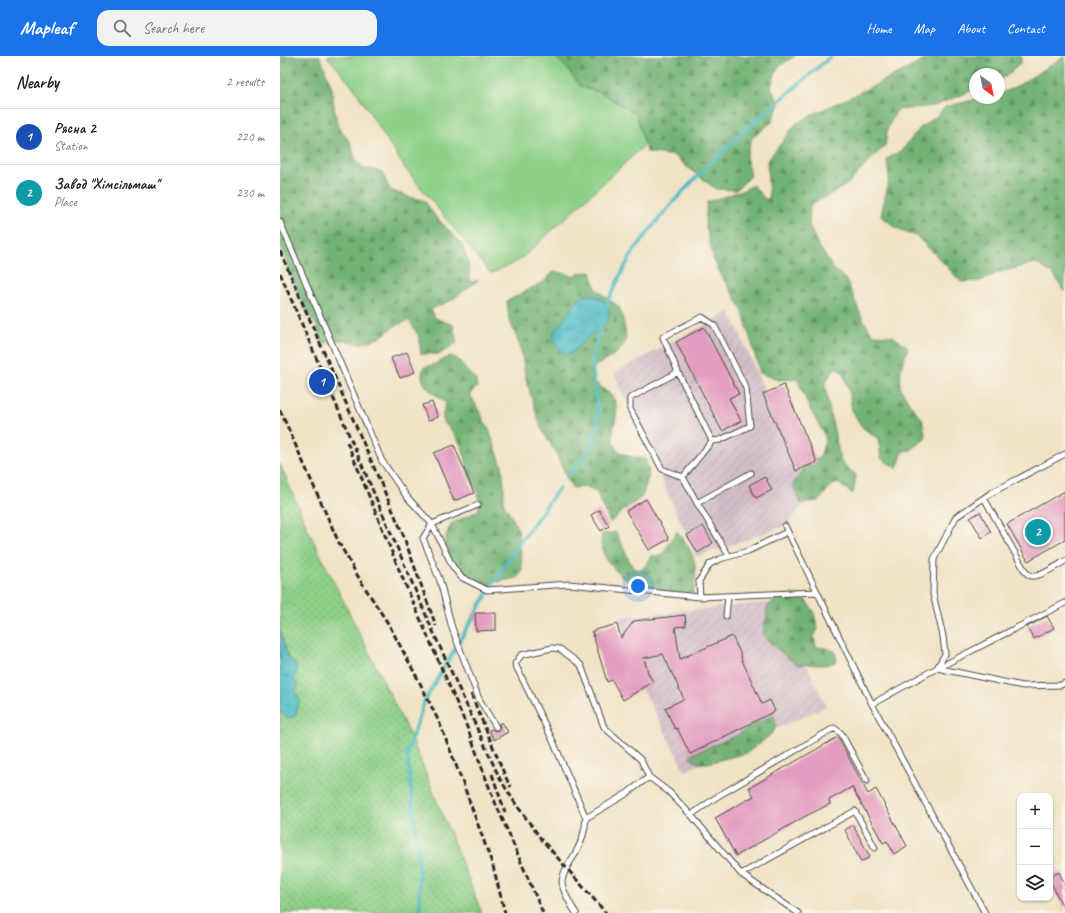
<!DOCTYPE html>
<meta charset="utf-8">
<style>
body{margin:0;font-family:Caveat,sans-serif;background:#f2f2f2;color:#202124}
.controls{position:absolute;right:12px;bottom:12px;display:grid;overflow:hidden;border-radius:8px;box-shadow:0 1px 3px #0004}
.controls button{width:36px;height:36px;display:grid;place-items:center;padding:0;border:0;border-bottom:1px solid #e0e0e0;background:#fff;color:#202124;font:20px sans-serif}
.compass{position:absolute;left:689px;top:12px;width:36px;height:36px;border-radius:50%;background:#fff;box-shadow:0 1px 3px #0004;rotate:147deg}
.you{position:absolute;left:358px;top:530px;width:14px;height:14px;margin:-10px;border:3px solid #fff;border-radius:50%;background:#1a73e8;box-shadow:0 0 0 6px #1a73e833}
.badge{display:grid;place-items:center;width:26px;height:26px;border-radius:50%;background:#1a73e8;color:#fff;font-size:13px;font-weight:700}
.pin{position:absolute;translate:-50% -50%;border:2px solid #fff;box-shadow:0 1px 4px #0006}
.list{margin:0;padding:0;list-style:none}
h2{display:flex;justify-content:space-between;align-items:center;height:52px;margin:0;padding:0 16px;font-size:17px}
h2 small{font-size:13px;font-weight:400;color:#757577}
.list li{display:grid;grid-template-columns:26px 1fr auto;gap:12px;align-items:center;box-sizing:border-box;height:56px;padding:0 16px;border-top:1px solid #e0e0e0}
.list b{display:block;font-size:15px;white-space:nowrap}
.list p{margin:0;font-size:13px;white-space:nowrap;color:#757577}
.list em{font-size:13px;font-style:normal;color:#757577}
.icon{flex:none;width:22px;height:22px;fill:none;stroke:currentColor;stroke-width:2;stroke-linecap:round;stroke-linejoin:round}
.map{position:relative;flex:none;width:785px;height:857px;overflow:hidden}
header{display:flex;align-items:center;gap:24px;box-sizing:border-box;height:56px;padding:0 20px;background:#1a73e8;color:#fff}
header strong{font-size:19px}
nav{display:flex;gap:22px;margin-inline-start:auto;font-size:14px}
.search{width:280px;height:36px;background:#f2f2f2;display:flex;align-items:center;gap:10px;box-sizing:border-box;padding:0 14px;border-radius:12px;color:#757577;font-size:15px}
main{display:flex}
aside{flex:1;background:#fff}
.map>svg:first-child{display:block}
.industrial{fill:url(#industrial-furrows)}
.green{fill:#8dd088;stroke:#5c7e5a}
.forest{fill:url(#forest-firs);stroke:#4e6e50}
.garden{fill:url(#garden-dots);stroke:#5c7e5a}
.water{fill:url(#water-ripples);stroke:#3c7478}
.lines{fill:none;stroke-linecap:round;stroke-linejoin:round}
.stream{stroke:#4dbcc5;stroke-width:3.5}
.building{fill:#e39dc0}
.service-casing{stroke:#494742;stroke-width:7}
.service{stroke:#fff;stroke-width:5}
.rail{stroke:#2b2b2b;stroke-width:3;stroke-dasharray:6 3;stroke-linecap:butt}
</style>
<header>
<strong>Mapleaf</strong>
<div class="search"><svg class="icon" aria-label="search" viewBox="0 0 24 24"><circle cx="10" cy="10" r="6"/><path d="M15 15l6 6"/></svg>Search here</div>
<nav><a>Home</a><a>Map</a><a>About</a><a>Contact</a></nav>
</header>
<main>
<aside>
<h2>Nearby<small>2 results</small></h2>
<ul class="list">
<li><span class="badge" style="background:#1a4fb4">1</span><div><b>Рясна 2</b><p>Station</p></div><em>220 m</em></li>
<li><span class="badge" style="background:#0f9aa8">2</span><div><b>Завод &quot;Хімсільмаш&quot;</b><p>Place</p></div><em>230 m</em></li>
</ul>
</aside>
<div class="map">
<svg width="785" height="857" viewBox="0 0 785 857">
<defs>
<pattern id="industrial-furrows" width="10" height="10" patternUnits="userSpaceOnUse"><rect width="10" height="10" fill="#d2bdc7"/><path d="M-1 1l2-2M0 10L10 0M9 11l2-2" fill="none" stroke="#b4a3ab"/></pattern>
<pattern id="forest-firs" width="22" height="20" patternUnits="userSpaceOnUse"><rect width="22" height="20" fill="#72b274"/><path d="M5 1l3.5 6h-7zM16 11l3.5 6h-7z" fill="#5e915f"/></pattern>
<pattern id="garden-dots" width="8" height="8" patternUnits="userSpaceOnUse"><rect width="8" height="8" fill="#8dd088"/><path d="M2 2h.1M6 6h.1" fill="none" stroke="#73a96f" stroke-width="1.8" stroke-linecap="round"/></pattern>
<pattern id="water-ripples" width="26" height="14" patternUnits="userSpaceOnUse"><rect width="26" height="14" fill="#4dbcc5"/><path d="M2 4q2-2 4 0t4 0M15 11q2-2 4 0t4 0" fill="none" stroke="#4099a0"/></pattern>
</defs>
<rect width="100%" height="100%" fill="#fbf7ec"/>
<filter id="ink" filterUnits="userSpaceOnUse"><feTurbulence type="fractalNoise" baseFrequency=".025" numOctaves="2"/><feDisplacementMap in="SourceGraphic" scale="8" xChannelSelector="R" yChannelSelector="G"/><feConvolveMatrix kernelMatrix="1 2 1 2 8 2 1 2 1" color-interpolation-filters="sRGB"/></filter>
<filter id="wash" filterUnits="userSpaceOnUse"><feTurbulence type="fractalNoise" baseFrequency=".012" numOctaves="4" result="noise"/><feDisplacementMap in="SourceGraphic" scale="16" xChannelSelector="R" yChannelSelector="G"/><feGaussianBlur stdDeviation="0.9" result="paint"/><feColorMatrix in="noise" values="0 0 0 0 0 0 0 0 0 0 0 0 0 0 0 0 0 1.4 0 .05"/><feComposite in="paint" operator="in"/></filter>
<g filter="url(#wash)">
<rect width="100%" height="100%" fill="#f0e3c6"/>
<path class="industrial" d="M450 255 531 442 505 470 416 501 334 317Z
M496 546 546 650 405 715 355 618 341 561Z"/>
<path class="green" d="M47 0H461L240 204 212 217H210L125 112 74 32Z"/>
<path class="forest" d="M0 0H40L52 32 54 51 58 71 70 86 76 104 84 112 102 116 110 134 129 141 144 144 155 160 182 188 188 206 190 226 199 224 170 245 151 253 155 262 173 269 177 287 160 298H141L139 281 129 264 115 270 99 282 80 288 61 284 42 288 37 270 25 253 10 218 4 198 0 192Z
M274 0H515L498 11 491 30 499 48 492 66 472 82 466 101 471 120 456 134 436 133 408 112 395 100 367 96 356 58 321 37 300 30 286 11Z
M653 0H741V7L725 21 719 23V18H695V33L672 43 654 50 617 54 608 71 605 90 594 100 568 128 530 150 529 169 537 187 553 212 567 225 582 262 593 279 612 280 628 291 621 312 620 331 630 348 642 363 646 382 631 394 623 395 617 413 601 402 598 383 582 371 572 354 569 335 563 317 556 311 545 327 548 347 561 406 576 419 573 438 558 427 551 430 539 445 520 447 513 429 524 412 540 401 546 382 529 351 517 323 498 324 480 317 462 253 441 219 433 202 425 166 427 146 464 134 473 129 485 143H489L487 105 516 68 533 58 577 38Z
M785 0V236L773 218 756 207 717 217 700 225 681 226 654 197 636 180 617 172 601 160 609 123 607 103 623 93 641 71 657 60 665 51 701 42H719V38L739 29Z
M273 216 283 217 292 220 301 217 311 216 316 233 339 251 343 261 346 282 342 292 335 298 311 313C309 330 332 333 336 348 340 362 326 381 337 393 344 401 355 401 365 403L369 413 368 422 362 441 346 452 332 465 330 466 316 435 305 430 292 432 287 423 276 397 261 372 247 327 240 290 229 263 227 245 263 226Z
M170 300C180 301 181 308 187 315 189 318 192 319 195 321L197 331 190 338 209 374 222 410 224 429V448L234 465 238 473 240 483 242 513 238 522 199 529 190 525 185 516 170 504 166 495 165 486 167 476 172 467 198 455C202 437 195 434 189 419 186 413 187 407 185 401 182 387 173 375 163 366V356L166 347C154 336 136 330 144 311L153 309Z
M397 475C415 498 419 509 413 537L406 543 379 533 359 530 342 521 328 506 323 497 321 488 322 478 336 476 352 511 360 515 367 508 372 500H381Z
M512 538 522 540 533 554 538 573 534 581 536 591 546 592 555 595 557 605C540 613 535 606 518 609L508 602 483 580C483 569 488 562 487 552 494 542 501 540 512 538Z
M494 659 496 671 490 679 467 697 428 707H418L410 702 412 698 458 679 474 668Z"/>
<path class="garden" d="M0 408 28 474 132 683 202 857H0Z"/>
<path class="water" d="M305 239C314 239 321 240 326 249 337 267 317 272 307 282 298 291 297 295 285 299 276 292 274 286 274 275 287 263 290 249 305 239Z
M0 574 8 601 15 608 17 615 14 623 18 629 15 635 20 644 15 660 8 662 0 655Z"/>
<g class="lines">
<path class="stream" d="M325 253 327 246C337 228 345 207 357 191 411 116 483 60 551 0
M289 419 313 389 318 364 312 304 321 269
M140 857 138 794 127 697 145 644 224 509 279 432"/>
</g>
<g id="blocks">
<path class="building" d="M424 271 459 338 449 342 461 365 442 375 396 286Z
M127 296 135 316 120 322 111 302Z
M504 329 537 406 516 415 483 338Z
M152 346 158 361 148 365 142 349Z
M174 389 194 437 174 445 154 397Z
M485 421 492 434 476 442 469 429Z
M785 435V484L748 505 727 468Z
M366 443 389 483 369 494 346 455Z
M319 454 329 470 321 475 311 459Z
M700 456 711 476 702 482 690 462Z
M423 470 433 487 418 497 407 479Z
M195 557H216V574L196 575Z
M405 559 406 570 395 571 400 603 452 580 462 601 461 602 482 648 490 644 495 655 410 698 397 672 395 673 385 652 404 643 383 598 364 602 368 617 373 626 343 644 332 624 327 626 312 575 337 568 341 582 354 565Z
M767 560 774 572 754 583 747 571Z
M222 666 228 676 214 684 209 674 212 673 214 675 218 674 220 671 219 668Z
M558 681 588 738 596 733 627 790 614 798 607 785 603 787 572 731 549 744 550 748 524 761 456 800 435 762 474 740 469 732Z
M573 769 590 801 581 806 565 774Z
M779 816 785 829V855L770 825V821Z"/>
</g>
</g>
<g filter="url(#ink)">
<use href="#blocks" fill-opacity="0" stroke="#494742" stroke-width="1"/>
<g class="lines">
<g class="service-casing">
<path id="service" d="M0 166 102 405 127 441 152 468 143 482 160 525 172 572 199 643 216 671
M398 316 383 281 422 261 434 269 466 332 470 370 440 384 432 385
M403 421 432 385 398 316 350 342V353L382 413 403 421 417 447
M704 442 745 515C747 518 749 520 753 520 761 521 778 509 785 505
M198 449 152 468 173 511 181 521 207 534 289 528 420 541 537 536
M505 470 592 648
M449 500 417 447 471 417
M420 541 419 525 430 508 440 503 468 495 507 476
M446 560 448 540
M657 612 665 598 663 580 653 538 654 503 676 461 711 437 785 398
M658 612 785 547
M411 759 438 740 554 672 561 677 587 725
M306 762 273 685 235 608 241 599 272 592 280 593 301 609 324 671 361 704 369 721
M461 818 575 755 595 792
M296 857C291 850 282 833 282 826 283 814 290 807 295 798 302 785 305 776 306 762L346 738 369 721 389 736 411 759 461 818 518 857
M705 857 592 648 657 612 743 630 781 629 785 627"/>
</g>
<use href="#service" class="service"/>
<path class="rail" d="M0 195 122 476 156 570
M0 217 151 571 220 723 235 747 262 784 326 857
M0 354 59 487 80 524 109 569 139 625 160 668 181 722 213 810 225 857
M67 386 120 516 187 671 212 739 263 857
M191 638 226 722 231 731
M212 718 225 756"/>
</g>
</g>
</svg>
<div class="controls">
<button>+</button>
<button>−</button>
<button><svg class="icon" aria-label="layers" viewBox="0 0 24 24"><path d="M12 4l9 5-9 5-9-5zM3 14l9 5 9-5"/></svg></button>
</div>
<svg class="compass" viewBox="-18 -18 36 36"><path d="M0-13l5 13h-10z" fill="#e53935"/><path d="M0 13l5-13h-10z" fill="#757577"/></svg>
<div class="you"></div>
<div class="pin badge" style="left:42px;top:326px;background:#1a4fb4">1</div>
<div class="pin badge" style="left:758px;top:476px;background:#0f9aa8">2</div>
</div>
</main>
